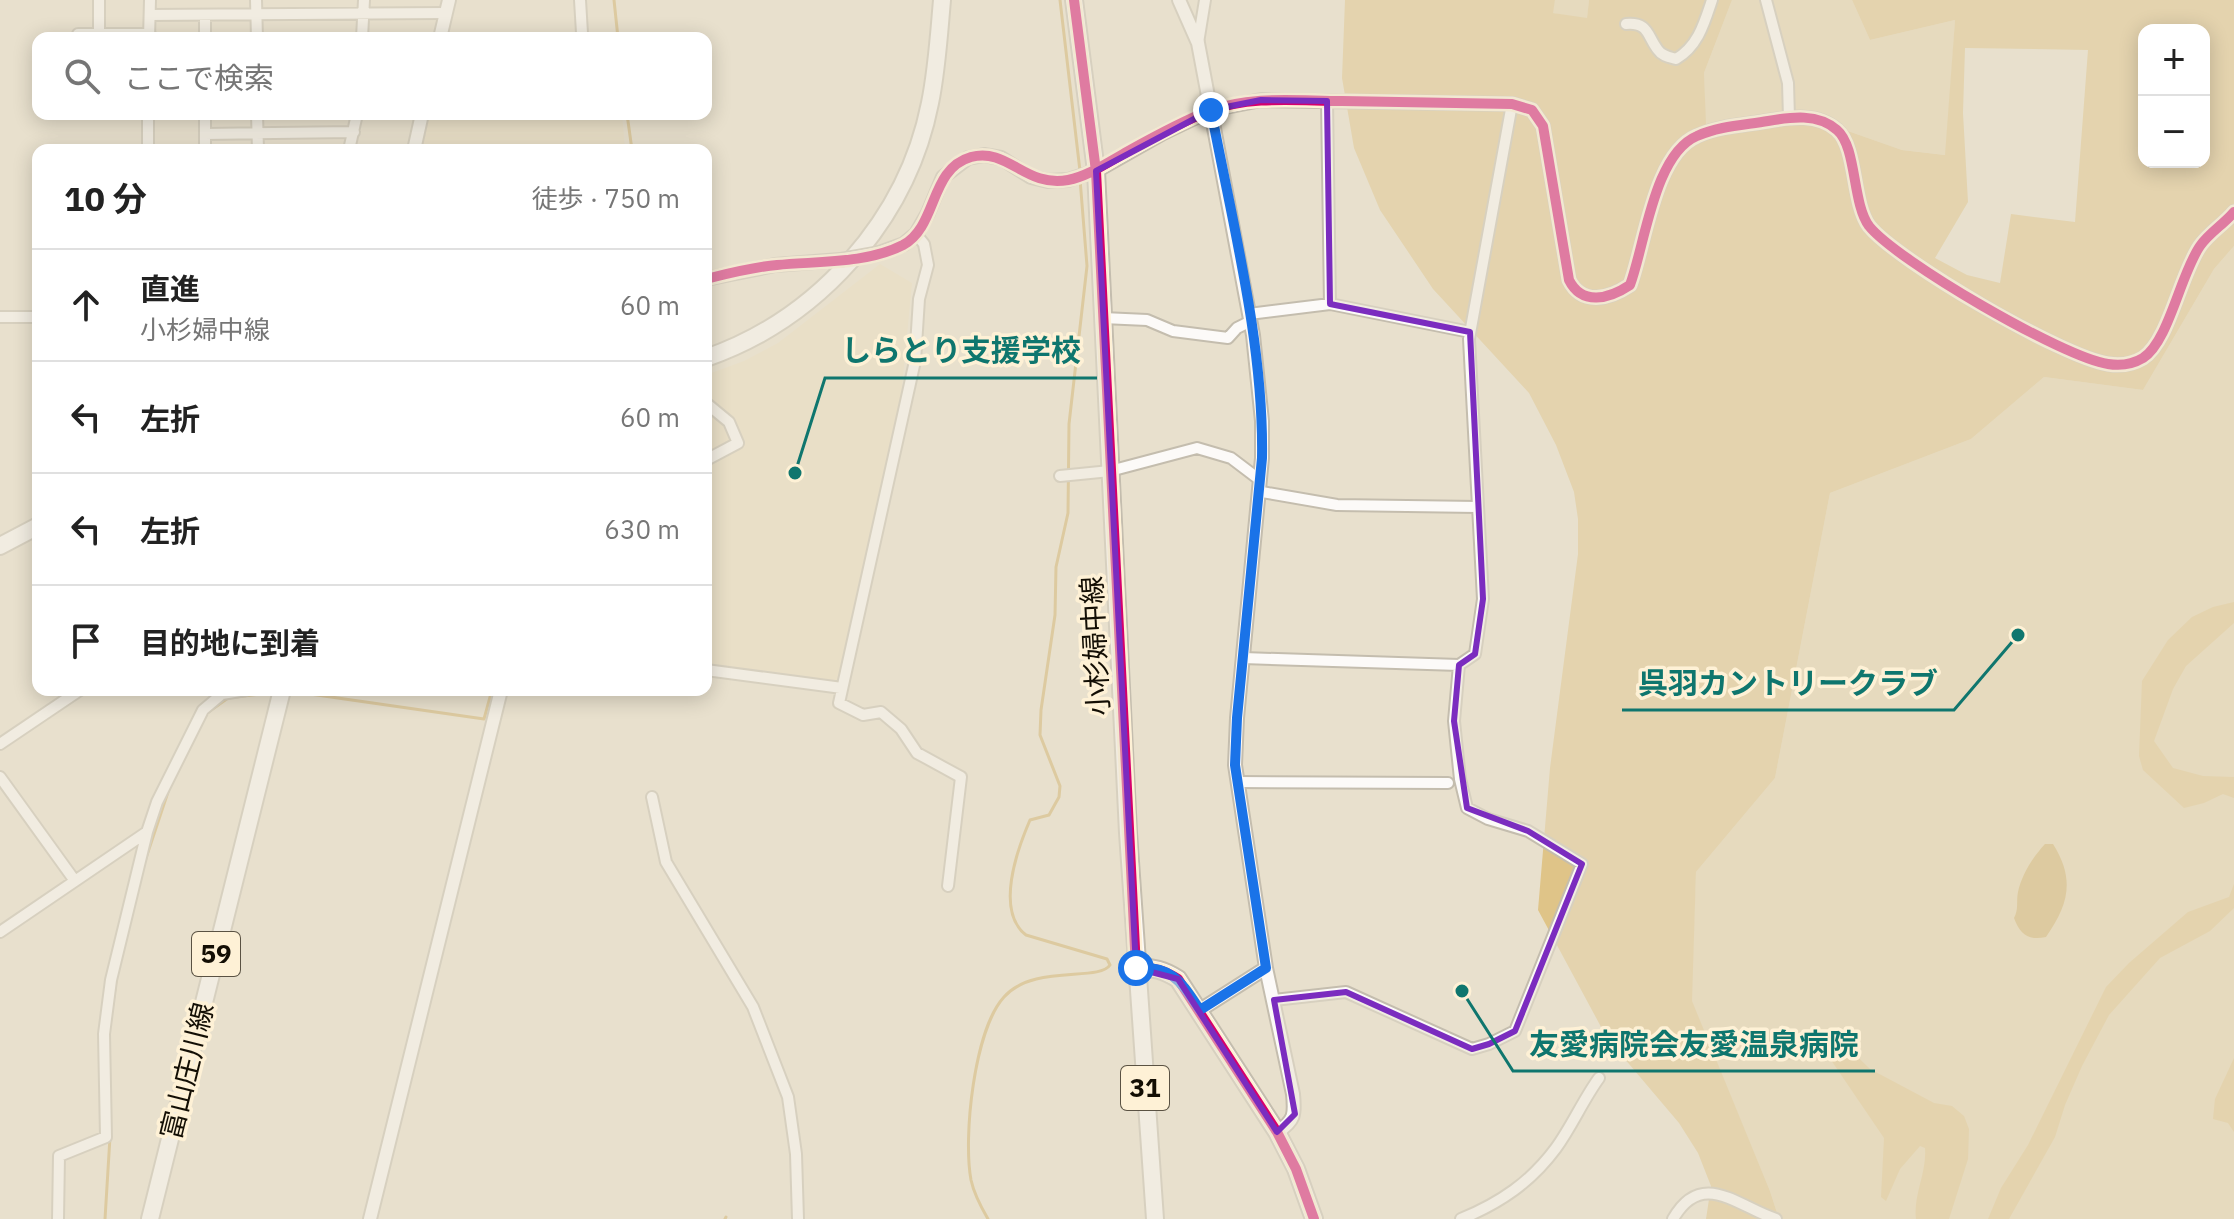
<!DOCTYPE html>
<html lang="ja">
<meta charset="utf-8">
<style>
body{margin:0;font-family:"IBM Plex Sans","Noto Sans JP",sans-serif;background:#f2f2f2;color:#222}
.controls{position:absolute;right:24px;top:24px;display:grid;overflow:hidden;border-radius:16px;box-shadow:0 4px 20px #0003}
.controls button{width:72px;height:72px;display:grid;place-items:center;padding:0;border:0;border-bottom:2px solid #e0e0e0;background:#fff;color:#222;font:40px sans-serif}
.stop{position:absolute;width:24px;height:24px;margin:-18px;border:6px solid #1a73e8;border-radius:50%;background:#fff}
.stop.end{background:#1a73e8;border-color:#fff;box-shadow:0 2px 8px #0008}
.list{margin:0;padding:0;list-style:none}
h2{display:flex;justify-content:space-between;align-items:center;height:104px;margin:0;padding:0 32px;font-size:34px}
h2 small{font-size:26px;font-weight:400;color:#767676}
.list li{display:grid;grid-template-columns:52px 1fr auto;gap:24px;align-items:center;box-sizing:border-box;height:112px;padding:0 32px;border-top:2px solid #e0e0e0}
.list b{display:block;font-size:30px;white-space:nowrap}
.list p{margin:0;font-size:26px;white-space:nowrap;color:#767676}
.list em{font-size:26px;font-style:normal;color:#767676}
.icon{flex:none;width:44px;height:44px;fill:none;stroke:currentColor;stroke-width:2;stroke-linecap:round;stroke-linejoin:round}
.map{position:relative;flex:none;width:2234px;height:1219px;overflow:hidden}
.search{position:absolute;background:#fff;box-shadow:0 4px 20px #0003;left:32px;top:32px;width:680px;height:88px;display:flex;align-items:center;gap:20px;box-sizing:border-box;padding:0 28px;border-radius:16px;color:#767676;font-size:30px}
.panel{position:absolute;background:#fff;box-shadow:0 4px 20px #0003;left:32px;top:144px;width:680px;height:552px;border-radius:16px}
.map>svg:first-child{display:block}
.built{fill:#ebddbe}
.green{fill:#e5d2aa}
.forest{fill:#dfc488;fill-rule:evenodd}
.water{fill:#d0b068}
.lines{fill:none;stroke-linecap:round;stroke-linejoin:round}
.stream{stroke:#d0b068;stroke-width:3}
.minor-casing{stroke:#c4bdae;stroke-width:14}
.tertiary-casing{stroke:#c4bdae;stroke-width:16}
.primary-casing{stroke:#c4bdae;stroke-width:20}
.trunk-casing{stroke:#c4bdae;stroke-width:20}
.minor{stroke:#fcfaf8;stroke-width:10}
.tertiary{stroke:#fcfaf8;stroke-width:12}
.primary{stroke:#fcfaf8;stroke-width:16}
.trunk{stroke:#fcfaf8;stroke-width:16}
.tertiary-bridge-casing{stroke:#c4bdae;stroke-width:16;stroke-linecap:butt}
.tertiary-bridge{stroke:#fcfaf8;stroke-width:12}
.cycleway-casing{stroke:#fef1d6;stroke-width:15}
.cycleway{stroke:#d6006c;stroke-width:10}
.route{stroke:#1a73e8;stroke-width:10}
.marked{fill:none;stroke:#7b2cbf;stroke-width:6;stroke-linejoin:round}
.labels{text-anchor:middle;stroke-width:7;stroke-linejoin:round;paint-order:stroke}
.shield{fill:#fef1d6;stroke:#5a5243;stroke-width:2}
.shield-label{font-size:26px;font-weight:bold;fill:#130e04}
.street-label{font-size:28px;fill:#130e04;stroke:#fef1d6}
.leader{fill:none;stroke:#0f766e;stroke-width:3}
.callout-dot{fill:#0f766e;stroke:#fef1d6;stroke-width:3}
.callout-label{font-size:30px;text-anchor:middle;font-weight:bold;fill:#0f766e;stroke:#fef1d6;stroke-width:7;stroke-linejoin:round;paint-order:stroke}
</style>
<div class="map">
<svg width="2234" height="1219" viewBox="0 0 2234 1219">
<rect width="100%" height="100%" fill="#e8e0cd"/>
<path class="built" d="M428 114H622L625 150H421Z
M880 264 912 283 901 397 839 683 706 665V375L744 361 778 343Z"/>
<path class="green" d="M1555 0H1589L1587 19 1552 13Z
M1732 0H1852L1870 40 1955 20 1946 155 1902 150 1808 117 1705 124 1704 73Z
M2234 246V1219H1779L1770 1191 1691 1001 1696 872 1775 778 1830 493 1971 439 2044 377 2143 390 2214 269Z"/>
<path class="forest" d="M1345 0H1555L1553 13 1587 18 1589 0H1732L1704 73 1706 124 1808 117 1902 150 1945 155 1955 20 1870 40 1852 0H2234V246L2214 269 2143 390 2044 377 1971 439 1830 493 1775 778 1696 872 1692 1001 1770 1191 1779 1219H1706L1711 1186 1698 1153 1679 1123 1607 1038 1538 910 1550 768 1578 554V519L1574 492 1556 445 1529 393 1433 289 1380 210 1354 148 1342 78ZM2144 30H2204V162H2144ZM1965 48 2088 50 2075 222 2011 214 2000 283 1967 275 1935 258 1968 202 1963 113Z
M2234 602V623L2186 666 2173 689 2154 741 2173 768 2203 776 2234 777V798L2223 794 2204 803 2184 808 2143 770 2139 756 2142 681 2168 640 2192 617 2213 607Z
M2234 884V908L2210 931 2160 958 2109 1015 2082 1066 2065 1105 2055 1137 2009 1219H1988L2001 1188 2028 1145 2106 987 2129 963 2188 912 2229 897Z
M1834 1034 1870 1069 1934 1103 1952 1106 1964 1116 1969 1129 1968 1159 1949 1219H1916C1913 1195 1927 1173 1925 1148L1920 1146 1900 1169 1886 1201 1881 1197 1884 1138 1831 1060 1830 1045Z
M2234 1058V1132L2228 1123 2213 1119 2215 1099Z"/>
<path class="water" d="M2045 844H2053C2075 879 2069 904 2046 937 2028 941 2020 934 2014 918 2019 909 2016 902 2018 892 2022 874 2033 857 2045 844Z"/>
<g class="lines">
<path class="stream" d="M614 0 618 38
M1060 0 1080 171
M627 114 632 150
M289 691 484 719 492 690
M145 861 169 789 207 713 228 698 277 692
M110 1105 109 1032 116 981
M105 1219 110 1137
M725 1219 726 1217
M988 1219C981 1207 974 1194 971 1180 963 1137 974 1030 1004 997 1033 964 1099 982 1110 965L1107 959 1026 935C995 911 1017 850 1030 820L1049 815 1059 797 1060 786 1040 735 1041 710 1055 615 1056 567 1068 513 1069 424 1087 266 1080 179"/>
<g class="minor-casing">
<path id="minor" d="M99 0V35
M256 0 257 38
M580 0 582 33
M1766 0 1788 83 1789 118
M150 15 446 13
M205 15V38
M1626 24C1649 22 1647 36 1658 50 1662 56 1669 57 1676 59 1698 46 1704 24 1712 0
M78 34H150
M149 38 150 0
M362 38 364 0
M1198 43 1205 0
M1327 101 1330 304 1470 332
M205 114V150
M257 114 258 150
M205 134 354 132
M148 150V114
M349 150 357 114
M916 234 924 244 928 265 919 299 915 361 839 703 863 715 881 712 901 729 917 753 961 777 948 886
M1249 314 1330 304
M0 317H38
M1103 318 1147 320 1173 331 1228 338 1237 328 1251 321
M706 403 729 422 738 443 706 460
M1060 476 1110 471 1197 448 1231 458 1260 480
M1262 492 1337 505 1477 507
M1243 658 1459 665 1475 654 1483 599 1469 339 1512 104
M706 670 842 688
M0 744 80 690
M0 777 75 881
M1238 782 1448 783
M652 797 666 862 753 1007 788 1097 796 1154 798 1219
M0 932 147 832 157 802 203 710 222 694 246 690
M1274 1000 1346 992 1472 1049 1489 1044 1515 1031 1582 864 1528 831 1488 819 1467 808 1460 779 1454 721 1459 665
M58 1219 59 1156 106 1137 104 1034 111 980 147 832
M1461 1219C1500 1203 1531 1182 1556 1148 1572 1126 1583 1100 1599 1078
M1673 1219C1702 1168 1738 1207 1776 1219"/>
</g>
<g class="tertiary-casing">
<path id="tertiary" d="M1179 0 1198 43 1253 335 1262 421V458L1237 718 1235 765 1266 968 1293 1094C1295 1114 1295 1121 1277 1132
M440 38 449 0
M414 150 422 114
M879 253 904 244 916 234 928 213 943 177 968 158 984 155 1001 158 1031 177 1048 181 1068 180 1096 171 1163 133 1211 110 1261 100 1512 104 1532 110 1543 126 1569 280C1582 306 1609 299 1630 285 1645 245 1654 154 1697 136 1719 126 1745 125 1768 121 1791 117 1818 113 1837 130 1857 147 1852 203 1869 226 1897 261 2064 358 2108 364 2120 366 2133 364 2143 358 2169 341 2180 275 2200 246 2209 233 2224 224 2234 212
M706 279 775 265 840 260
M1200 1010 1266 968
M370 1219 501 690"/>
</g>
<g class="primary-casing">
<path id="primary" d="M1074 0 1096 171 1128 833 1155 1219
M1136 968C1153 967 1164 970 1178 979L1277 1132 1296 1169 1314 1219
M150 1219 282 690"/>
</g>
<g class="trunk-casing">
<path id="trunk" d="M706 358C818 319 907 220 930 103 937 69 939 34 942 0
M0 546 38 526"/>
</g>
<use href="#minor" class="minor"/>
<use href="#tertiary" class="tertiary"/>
<use href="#primary" class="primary"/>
<use href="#trunk" class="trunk"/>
<g class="tertiary-bridge-casing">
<path id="tertiary-bridge" d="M840 260 879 253"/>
</g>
<use href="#tertiary-bridge" class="tertiary-bridge"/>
<g class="cycleway-casing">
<path id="cycleway" d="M1074 0 1096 171 1136 968C1153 967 1164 970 1178 979L1277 1132 1296 1169 1314 1219
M706 279C730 273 753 267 777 265 817 261 866 264 903 245 938 226 929 169 971 157 1008 147 1025 188 1068 180 1088 176 1105 164 1123 154 1150 139 1180 122 1209 111 1251 95 1299 101 1342 101 1398 102 1455 103 1512 104L1532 110 1543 126 1569 280C1582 306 1609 299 1630 285 1645 245 1654 154 1697 136 1719 126 1745 125 1768 121 1791 117 1818 113 1837 130 1857 147 1852 203 1869 226 1897 261 2064 358 2108 364 2120 366 2133 364 2143 358 2169 341 2180 275 2200 246 2209 233 2224 224 2234 212"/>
</g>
<use href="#cycleway" class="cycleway"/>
</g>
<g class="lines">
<path class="route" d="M1136 968C1173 966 1181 982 1200 1010L1266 968 1235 765 1237 718 1262 458C1264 343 1232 222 1211 110"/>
</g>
<path d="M0 0H2234V1219H0ZM1261 100 1327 101 1330 304 1470 332 1483 599 1475 654 1459 665 1454 721 1467 808 1528 831 1582 864 1515 1031 1489 1044 1472 1049 1346 992 1274 1000 1295 1114 1277 1132 1178 979 1136 968 1096 171 1211 110Z" fill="#e8e0cd" fill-opacity=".55" fill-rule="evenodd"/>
<path class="marked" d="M1261 100 1327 101 1330 304 1470 332 1483 599 1475 654 1459 665 1454 721 1467 808 1528 831 1582 864 1515 1031 1489 1044 1472 1049 1346 992 1274 1000 1295 1114 1277 1132 1178 979 1136 968 1096 171 1211 110Z"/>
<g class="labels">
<g class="shield">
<rect x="192" y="932" width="48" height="44" rx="6"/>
<rect x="1121" y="1066" width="48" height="44" rx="6"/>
</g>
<g class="shield-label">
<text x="216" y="963">59</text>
<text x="1145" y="1097">31</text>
</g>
<g class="street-label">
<text transform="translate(1095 646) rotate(-93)" y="10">小杉婦中線</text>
<text transform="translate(187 1071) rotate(-76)" y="10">富山庄川線</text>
</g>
</g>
<path class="leader" d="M795 473L825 378H1097M2018 635L1954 710H1622M1462 991L1513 1071H1875"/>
<g class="callout-dot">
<circle cx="795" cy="473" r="8"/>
<circle cx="2018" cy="635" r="8"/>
<circle cx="1462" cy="991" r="8"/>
</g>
<g class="callout-label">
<text x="961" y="361">しらとり支援学校</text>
<text x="1788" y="694">呉羽カントリークラブ</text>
<text x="1694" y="1055">友愛病院会友愛温泉病院</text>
</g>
</svg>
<div class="controls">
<button>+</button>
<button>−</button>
</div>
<div class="stop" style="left:1136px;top:968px"></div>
<div class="stop end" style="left:1211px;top:110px"></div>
<div class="search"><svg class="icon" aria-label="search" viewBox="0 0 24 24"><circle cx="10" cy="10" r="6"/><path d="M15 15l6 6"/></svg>ここで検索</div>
<section class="panel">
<h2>10 分<small>徒歩 · 750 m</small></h2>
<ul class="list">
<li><svg class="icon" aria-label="ahead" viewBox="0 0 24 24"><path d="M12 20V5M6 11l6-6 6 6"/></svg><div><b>直進</b><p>小杉婦中線</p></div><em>60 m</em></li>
<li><svg class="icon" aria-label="left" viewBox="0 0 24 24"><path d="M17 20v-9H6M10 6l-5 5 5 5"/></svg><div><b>左折</b></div><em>60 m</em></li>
<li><svg class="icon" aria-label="left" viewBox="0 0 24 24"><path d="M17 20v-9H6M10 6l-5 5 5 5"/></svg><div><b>左折</b></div><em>630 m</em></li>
<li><svg class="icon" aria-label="arrive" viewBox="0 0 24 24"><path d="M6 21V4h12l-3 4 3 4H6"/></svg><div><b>目的地に到着</b></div></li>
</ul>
</section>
</div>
